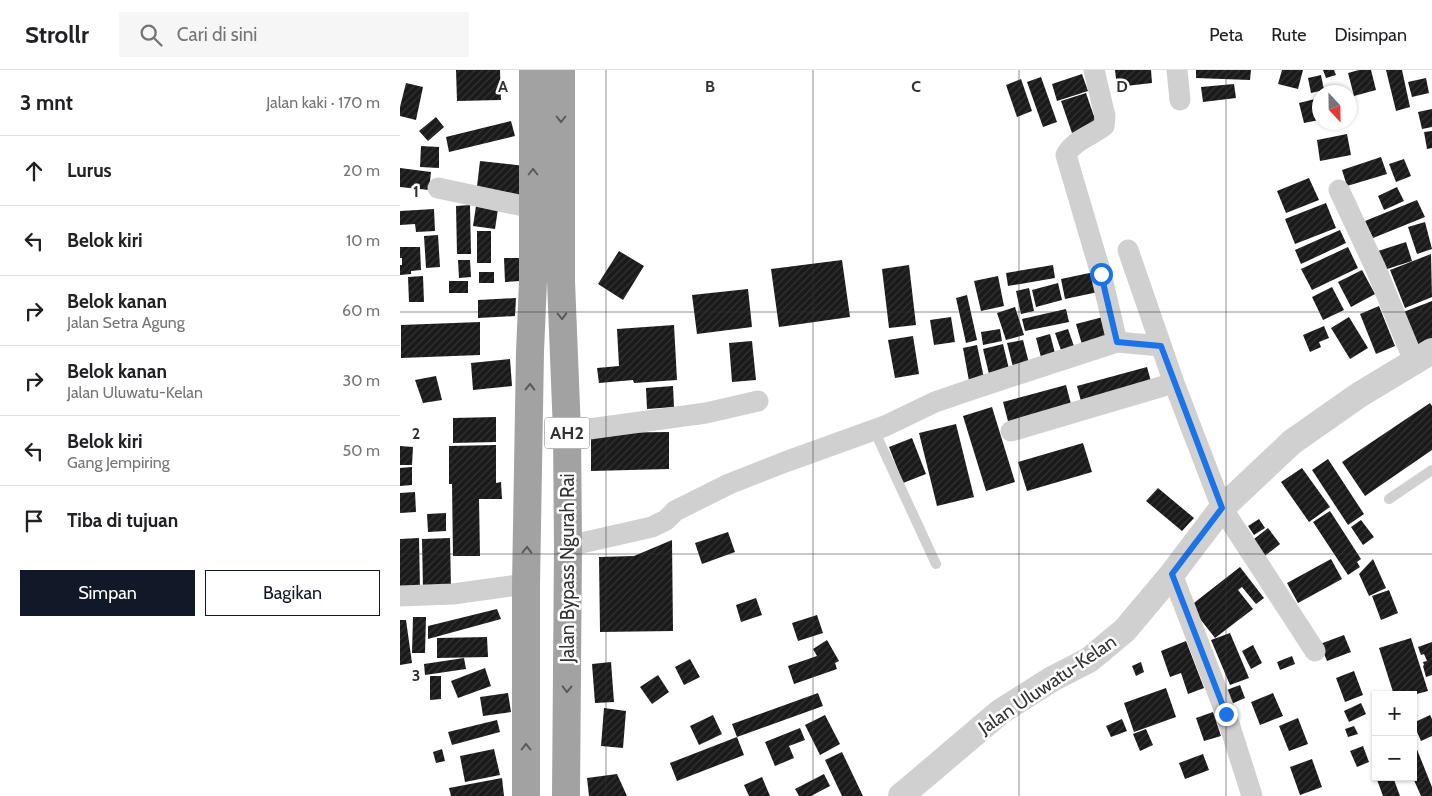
<!DOCTYPE html>
<html lang="id">
<meta charset="utf-8">
<style>
body{margin:0;font-family:Cabin,sans-serif;background:#f6f6f6;color:#202124}
.controls{position:absolute;right:15px;bottom:15px;display:grid;overflow:hidden;border-radius:0px;box-shadow:0 1px 4px #0004}
.controls button{width:45px;height:45px;display:grid;place-items:center;padding:0;border:0;border-bottom:1px solid #e0e0e0;background:#fff;color:#202124;font:25px sans-serif}
.compass{position:absolute;left:912px;top:15px;width:45px;height:45px;border-radius:50%;background:#fff;box-shadow:0 1px 4px #0004;rotate:158deg}
.stop{position:absolute;width:15px;height:15px;margin:-11px;border:4px solid #1a73e8;border-radius:50%;background:#fff}
.stop.end{background:#1a73e8;border-color:#fff;box-shadow:0 1px 5px #0008}
.list{margin:0;padding:0;list-style:none}
h2{display:flex;justify-content:space-between;align-items:center;height:65px;margin:0;padding:0 20px;font-size:21px}
h2 small{font-size:16px;font-weight:400;color:#757577}
.list li{display:grid;grid-template-columns:32px 1fr auto;gap:15px;align-items:center;box-sizing:border-box;height:70px;padding:0 20px;border-top:1px solid #e0e0e0}
.list b{display:block;font-size:19px;white-space:nowrap}
.list p{margin:0;font-size:16px;white-space:nowrap;color:#757577}
.list em{font-size:16px;font-style:normal;color:#757577}
.actions{display:flex;gap:10px;padding:15px 20px}
.actions a{flex:1;padding:11px 0;border:1px solid #111827;border-radius:0px;text-align:center;font-size:18px;color:#111827}
.actions .main{background:#111827;color:#fff}
.icon{flex:none;width:28px;height:28px;fill:none;stroke:currentColor;stroke-width:2;stroke-linecap:round;stroke-linejoin:round}
.map{position:relative;flex:none;width:1032px;height:726px;overflow:hidden}
header{display:flex;align-items:center;gap:30px;box-sizing:border-box;height:70px;padding:0 25px;background:#fff;border-bottom:1px solid #e0e0e0}
header strong{font-size:24px}
nav{display:flex;gap:28px;margin-inline-start:auto;font-size:18px}
.search{width:350px;height:45px;background:#f6f6f6;display:flex;align-items:center;gap:12px;box-sizing:border-box;padding:0 18px;border-radius:0px;color:#757577;font-size:19px}
main{display:flex}
aside{flex:1;background:#fff}
.map>svg:first-child{display:block}
.building{fill:url(#building-hatch)}
.lines{fill:none;stroke-linecap:round;stroke-linejoin:round}
.service{stroke:#d0d0d0;stroke-width:10}
.minor{stroke:#d0d0d0;stroke-width:21}
.tertiary{stroke:#d0d0d0;stroke-width:26}
.trunk{stroke:#a2a2a2;stroke-width:28}
.oneway{stroke:#5a5a5a}
.route{stroke:#1a73e8;stroke-width:6}
.grid{fill:none;stroke:#333;stroke-width:1;stroke-opacity:0.55}
.labels{text-anchor:middle;stroke-width:5;stroke-linejoin:round;paint-order:stroke}
.shield{fill:#fff;stroke:#707070;stroke-width:1}
.shield-label{font-size:18px;font-weight:bold;fill:#333}
.street-label{font-size:19px;fill:#333;stroke:#fff}
.grid-label{font-size:16px;text-anchor:middle;font-weight:bold;fill:#333;stroke:#fff;stroke-width:5;stroke-linejoin:round;paint-order:stroke}
</style>
<header>
<strong>Strollr</strong>
<div class="search"><svg class="icon" aria-label="search" viewBox="0 0 24 24"><circle cx="10" cy="10" r="6"/><path d="M15 15l6 6"/></svg>Cari di sini</div>
<nav><a>Peta</a><a>Rute</a><a>Disimpan</a></nav>
</header>
<main>
<aside>
<h2>3 mnt<small>Jalan kaki · 170 m</small></h2>
<ul class="list">
<li><svg class="icon" aria-label="ahead" viewBox="0 0 24 24"><path d="M12 20V5M6 11l6-6 6 6"/></svg><div><b>Lurus</b></div><em>20 m</em></li>
<li><svg class="icon" aria-label="left" viewBox="0 0 24 24"><path d="M17 20v-9H6M10 6l-5 5 5 5"/></svg><div><b>Belok kiri</b></div><em>10 m</em></li>
<li><svg class="icon" aria-label="right" viewBox="0 0 24 24"><path d="M7 20v-9h11M14 6l5 5-5 5"/></svg><div><b>Belok kanan</b><p>Jalan Setra Agung</p></div><em>60 m</em></li>
<li><svg class="icon" aria-label="right" viewBox="0 0 24 24"><path d="M7 20v-9h11M14 6l5 5-5 5"/></svg><div><b>Belok kanan</b><p>Jalan Uluwatu-Kelan</p></div><em>30 m</em></li>
<li><svg class="icon" aria-label="left" viewBox="0 0 24 24"><path d="M17 20v-9H6M10 6l-5 5 5 5"/></svg><div><b>Belok kiri</b><p>Gang Jempiring</p></div><em>50 m</em></li>
<li><svg class="icon" aria-label="arrive" viewBox="0 0 24 24"><path d="M6 21V4h12l-3 4 3 4H6"/></svg><div><b>Tiba di tujuan</b></div></li>
</ul>
<div class="actions"><a class="main">Simpan</a><a>Bagikan</a></div>
</aside>
<div class="map">
<svg width="1032" height="726" viewBox="0 0 1032 726">
<defs>
<pattern id="building-hatch" width="6" height="6" patternUnits="userSpaceOnUse" patternTransform="scale(1.25)"><rect width="6" height="6" fill="#1a1a1a"/><path d="M-1 1l2-2M0 6l6-6M5 7l2-2" fill="none" stroke="#333"/></pattern>
</defs>
<rect width="100%" height="100%" fill="#fff"/>
<path class="building" d="M56 0H100L101 30 57 31Z
M715 0H751L752 13 717 17Z
M796 0H851L850 10 796 8Z
M882 0H903L898 19 878 14Z
M923 0H934L936 5 926 8Z
M959 0H971L976 20 954 26 948 3Z
M986 0H1002L1010 37 996 41Z
M682 4 688 21 657 31 652 14Z
M921 5 924 20 911 23 908 8Z
M641 7 657 52 643 57 627 12Z
M1026 8 1029 23 1012 27 1008 12Z
M621 9 632 41 617 47 606 15Z
M6 13 23 17 16 50 0 46V37Z
M834 14 836 28 803 32 801 17Z
M686 23 697 55 672 63 661 31Z
M919 28V50L904 53 899 33Z
M1032 39V57L1022 59 1018 42Z
M36 47 44 57 28 71 19 61Z
M111 51 115 66 49 82 46 67Z
M1032 61V78L1027 79 1024 62Z
M947 64 951 85 920 91 917 70Z
M21 76 39 77V98L20 97Z
M981 87 987 104 947 116 942 100Z
M1004 89 1011 106 996 112 989 94Z
M80 91 125 96 121 129 76 125Z
M0 98 31 102 29 120 0 117Z
M909 108 919 130 886 143 877 121Z
M997 117 1004 131 984 140 978 126Z
M1017 130 1025 147 973 168 965 151Z
M926 133 936 158 895 174 885 149Z
M70 135 71 184H57L56 136Z
M76 136 98 139 95 159 73 156Z
M34 139 35 161 16 162 15 154 0 155V141Z
M1025 152 1032 179 1017 184 1008 157Z
M940 160 946 173 901 194 895 180Z
M77 161H91V193H77Z
M38 165 40 197 26 198 24 166Z
M1006 172 1012 191 984 200 978 181Z
M0 177H20L21 200 11 201V204L0 205V195H2V188H0Z
M948 177 958 198 912 220 901 199Z
M219 181 244 196 223 230 198 214Z
M1031 184 1032 227 1005 238 990 200Z
M104 188H119L120 211 105 212Z
M58 190H70L71 207 59 208Z
M442 190 450 247 379 257 371 199Z
M509 195 516 255 489 258 482 199Z
M653 195 655 208 608 216 606 203Z
M962 200 975 224 951 237 938 212Z
M699 201 703 221 665 229 661 209Z
M79 202H94V213H79Z
M23 206 24 232H9L8 207Z
M598 206 604 236 581 241 574 211Z
M49 211H68V223H49Z
M658 213 662 230 636 237 632 220Z
M932 217 944 240 923 250 912 227Z
M629 218 634 241 621 244 616 221Z
M348 219 352 257 297 264 292 225Z
M567 225 577 270 566 273 556 228Z
M116 228 115 246 78 248V230Z
M1032 231V272L1015 279 1001 243Z
M979 236 995 276 976 284 960 244Z
M615 237 624 265 606 270 597 243Z
M666 239 669 252 625 261 622 249Z
M551 247 555 272 534 275 530 250Z
M703 247 709 272 683 278 676 254Z
M949 247 968 278 950 289 931 258Z
M80 252V285L1 288V255Z
M274 255 277 310 234 313 233 310 199 313 197 298 219 296 217 259Z
M924 256 929 268 919 272 921 277 910 282 903 265Z
M600 259 602 271 583 275 581 262Z
M668 259 675 279 662 283 655 263Z
M650 264 656 287 642 291 636 268Z
M513 266 519 304 495 308 488 270Z
M623 270 629 293 613 297 607 273Z
M352 271 356 310 332 312 329 273Z
M603 274 609 299 589 304 583 279Z
M577 275 584 308 569 311 563 278Z
M110 289 112 316 73 320 71 293Z
M747 297 752 315 682 335 677 316Z
M36 306 42 330 23 333 15 310Z
M666 315 672 338 609 355 603 332Z
M273 316 274 337 247 339 246 318Z
M1030 333 1032 336V380L965 426 942 392Z
M592 337 615 412 586 421 563 346Z
M96 347V372L53 373V348Z
M556 354 574 427 537 436 519 363Z
M269 362V399L191 401V363Z
M512 368 526 404 503 413 489 377Z
M683 373 692 402 627 421 618 392Z
M96 375V413L101 412 102 429H79L80 486H53L52 414H49V376Z
M0 376 13 377 12 395H0Z
M928 389 964 444 948 455 912 400Z
M12 397V415L0 416V398Z
M902 398 930 437 909 452 881 412Z
M758 418 794 448 782 461 746 431Z
M15 422 16 442 0 443V423Z
M930 441 961 489 957 492 960 497 948 505 913 452Z
M46 443V461L28 462 27 444Z
M859 449 865 458 854 465 848 456Z
M961 450 974 467 963 475 951 457Z
M868 458 880 474 861 489 849 473Z
M328 462 335 482 302 494 295 473Z
M19 468 20 519H0V469Z
M50 468 51 519 23 520 22 469Z
M272 470 273 561 200 562 199 487 234 486Z
M931 489 942 509 898 533 887 513Z
M973 489 986 518 969 526 959 504Z
M840 497 864 528 856 534 842 517 838 520 853 539 815 568 790 536Z
M989 520 998 543 981 550 972 526Z
M356 528 362 545 341 552 336 535Z
M97 539 101 549 28 569V556Z
M417 545 423 563 398 571 392 553Z
M13 547H26L25 583H12Z
M0 550H6L12 593 0 595Z
M830 563 849 608 830 615 811 570Z
M944 565 951 582 927 591 920 574Z
M87 567 88 587 37 588V568Z
M1011 568 1028 621 1013 625H994L979 578Z
M427 570 439 591 435 593 437 599 394 614 388 596 417 586 413 579Z
M786 571 804 618 788 624 781 603 770 607 761 581Z
M1032 572V605L1026 607 1023 596 1024 595 1023 592 1027 591 1024 584 1021 585 1018 577Z
M853 575 862 593 851 599 842 581Z
M892 586 895 594 880 600 877 592Z
M64 588 66 599 25 605 24 594Z
M290 589 300 607 284 615 275 597Z
M211 592 214 632 195 633 192 594Z
M741 592 744 602 736 606 732 596Z
M85 598 91 616 58 628 51 611Z
M954 601 963 625 945 632 936 608Z
M258 605 269 622 252 634 240 617Z
M30 606H41V629L30 630Z
M840 615 845 628 829 635 824 621Z
M766 618 776 647 734 662 724 633Z
M108 623 111 642 83 646 80 627Z
M418 623 423 636 337 667 332 654Z
M873 623 883 646 860 655 851 632Z
M961 633 966 644 949 652 944 641Z
M204 638 226 641 223 678 201 676Z
M813 642 821 666 804 671 796 648Z
M313 645 322 664 299 675 290 656Z
M425 645 440 674 420 685 405 655Z
M1030 645 1032 649V666L1021 671 1013 653Z
M898 648 908 674 889 681 879 656Z
M722 649 727 661 711 667 706 656Z
M97 650 100 662 52 675 48 662Z
M954 656 958 664 948 667 945 659Z
M400 658 405 670 389 676 394 688 375 696 365 672Z
M746 659 753 675 740 681 733 664Z
M337 667 344 685 277 711 270 693Z
M963 676 969 692 957 697 950 681Z
M1016 677 1032 717V726H1021L1013 708V678Z
M42 679 45 691 36 693 33 682Z
M94 679 100 705 65 712 60 686Z
M442 682 463 726H442L425 690Z
M803 684 809 700 785 709 779 693Z
M912 689 922 717 900 725 890 697Z
M217 704 227 726H189L187 708Z
M424 704 430 716 411 726H399L395 719Z
M362 707 370 726H349L344 715Z
M976 707H993L1000 726H983Z
M102 708 104 726H51L49 718Z"/>
<g class="lines">
<path class="service" d="M474 360 536 494
M989 429 1032 400"/>
<path class="minor" d="M694 0 705 46 704 56C691 66 674 70 666 85L701 204 717 272
M777 0 780 30
M38 118 133 138
M939 120 976 199 1014 291
M728 180 774 313 822 438 915 581
M611 361 774 313
M167 362 306 343 358 331
M168 476 252 457 266 450 275 441 329 414 385 392 485 356 535 332 570 320 717 272 761 276
M772 504 826 644 852 726
M0 526 53 524 126 514"/>
<path class="tertiary" d="M501 726 600 642 652 609 689 590 725 560 772 504 822 438 892 372 959 325 1032 281"/>
<path class="trunk" d="M161 0V211L167 362 168 476 166 726
M126 726V514L130 282 133 211V0"/>
</g>
<defs><path id="oneway-chevron" d="M-2-3.5L2.5 0L-2 3.5" fill="none" stroke-width="1.6" stroke-linecap="round" stroke-linejoin="round" transform="scale(1.25)"/></defs>
<g class="oneway">
<use href="#oneway-chevron" transform="translate(161 49) rotate(90)"/>
<use href="#oneway-chevron" transform="translate(133 102) rotate(-90)"/>
<use href="#oneway-chevron" transform="translate(162 246) rotate(88)"/>
<use href="#oneway-chevron" transform="translate(130 317) rotate(-89)"/>
<use href="#oneway-chevron" transform="translate(127 480) rotate(-89)"/>
<use href="#oneway-chevron" transform="translate(167 619) rotate(91)"/>
<use href="#oneway-chevron" transform="translate(126 677) rotate(-90)"/>
</g>
<g class="lines">
<path class="route" d="M701 204 717 272 761 276 822 438 772 504 826 644"/>
</g>
<path class="grid" d="M206 0V726M413 0V726M619 0V726M826 0V726M0 242H1032M0 484H1032"/>
<g class="labels">
<rect class="shield" x="144.5" y="347.5" width="45" height="31" rx="4"/>
<g class="shield-label">
<text x="167" y="369">AH2</text>
</g>
<g class="street-label">
<text transform="translate(167 498) rotate(-90)" y="7">Jalan Bypass Ngurah Rai</text>
<text transform="translate(647 614) rotate(-34)" y="7">Jalan Uluwatu-Kelan</text>
</g>
</g>
<g class="grid-label">
<text x="103" y="22">A</text>
<text x="310" y="22">B</text>
<text x="516" y="22">C</text>
<text x="722" y="22">D</text>
<text x="16" y="127">1</text>
<text x="16" y="369">2</text>
<text x="16" y="611">3</text>
</g>
</svg>
<div class="controls">
<button>+</button>
<button>−</button>
</div>
<svg class="compass" viewBox="-18 -18 36 36"><path d="M0-13l5 13h-10z" fill="#e53935"/><path d="M0 13l5-13h-10z" fill="#757577"/></svg>
<div class="stop" style="left:701px;top:204px"></div>
<div class="stop end" style="left:826px;top:644px"></div>
</div>
</main>
